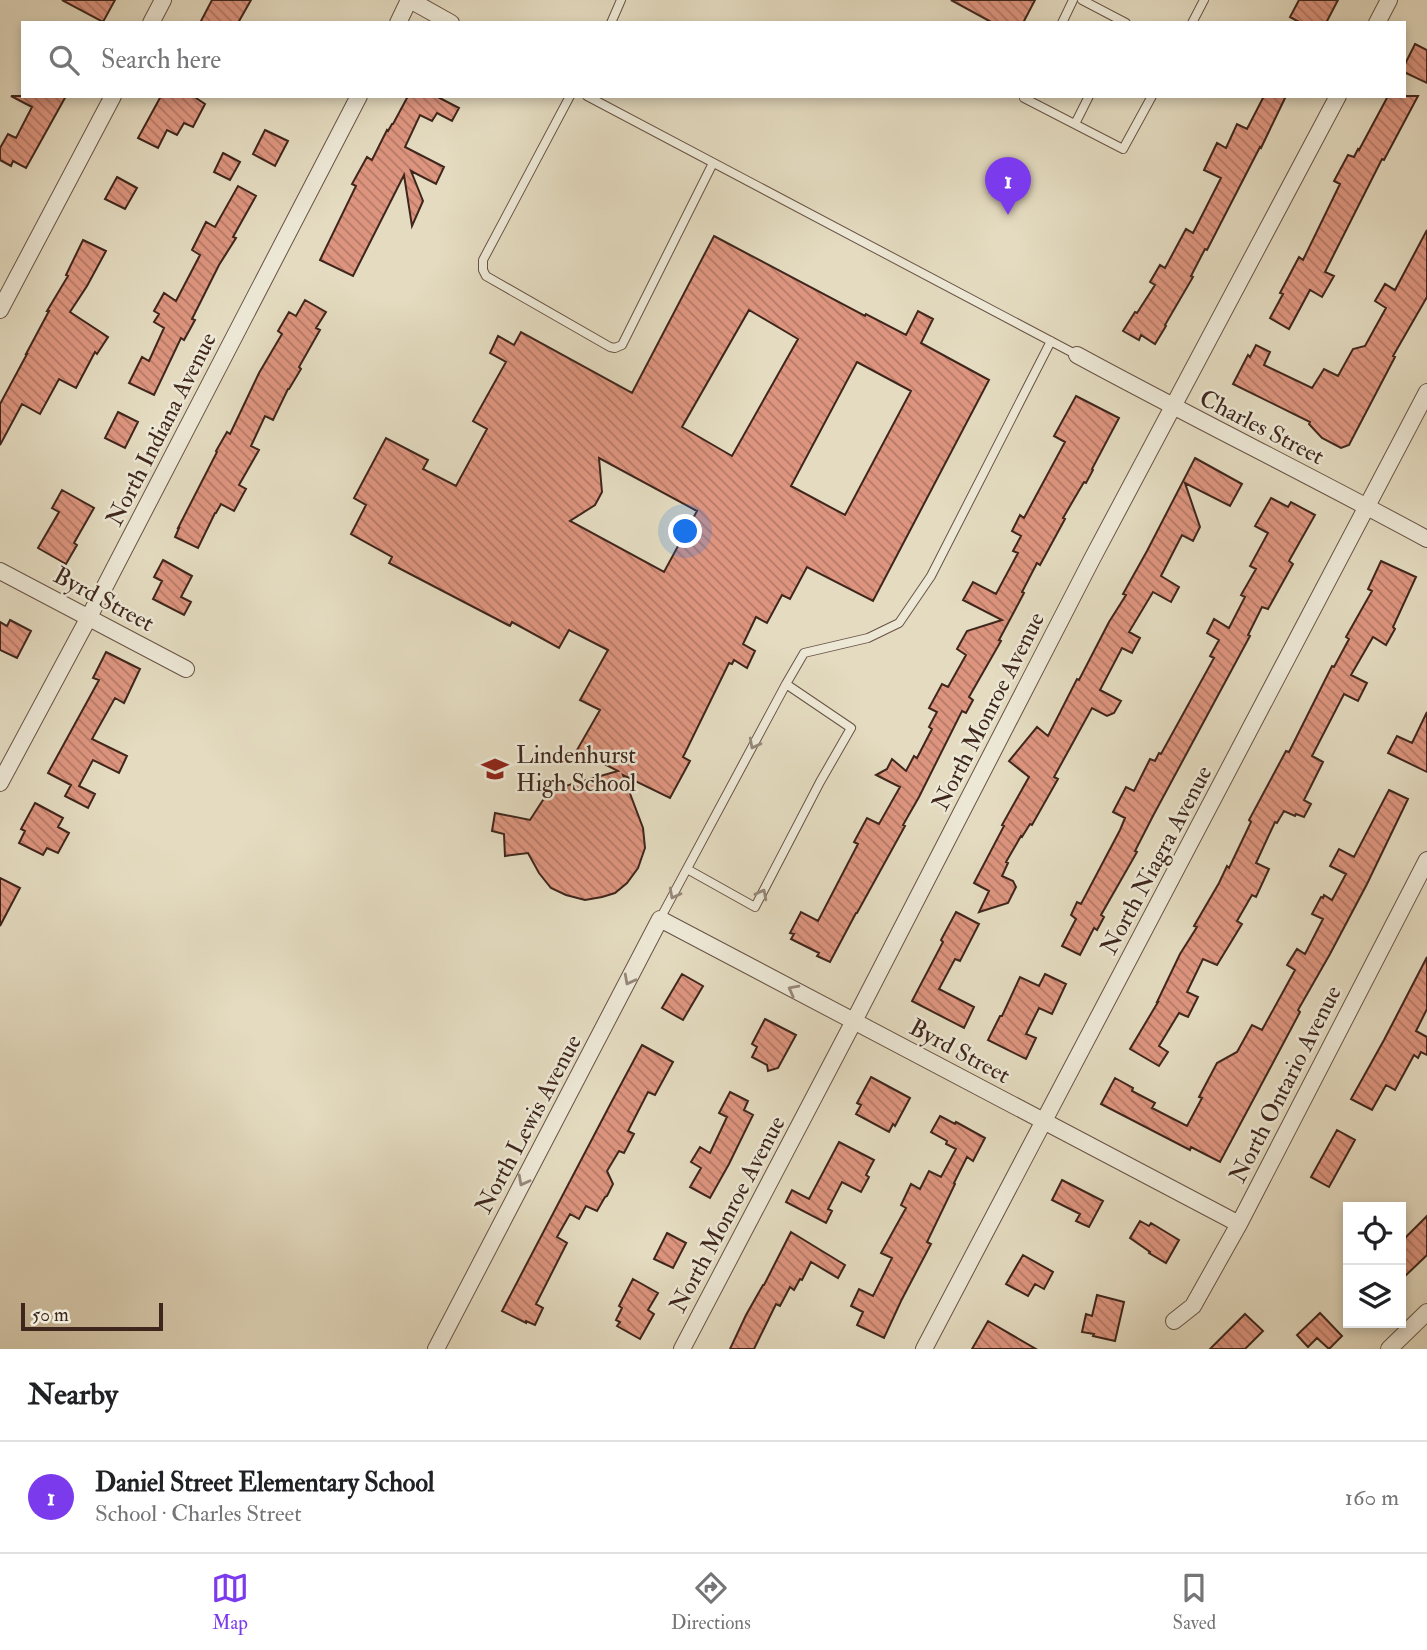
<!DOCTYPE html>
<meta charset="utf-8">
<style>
body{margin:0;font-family:"IM FELL Double Pica",serif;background:#f2f2f2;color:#202124}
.controls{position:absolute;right:21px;bottom:21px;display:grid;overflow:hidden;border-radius:0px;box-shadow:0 4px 10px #0003}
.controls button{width:63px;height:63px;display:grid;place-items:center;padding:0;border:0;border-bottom:2px solid #e0e0e0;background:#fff;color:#202124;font:35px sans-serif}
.scale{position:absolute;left:21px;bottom:18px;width:142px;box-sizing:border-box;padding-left:7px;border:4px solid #3f261c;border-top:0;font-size:19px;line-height:24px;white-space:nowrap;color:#3f261c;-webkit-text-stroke:5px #ede8d6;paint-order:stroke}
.you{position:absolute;left:686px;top:532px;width:24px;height:24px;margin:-18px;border:5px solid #fff;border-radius:50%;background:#1a73e8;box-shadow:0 0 0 10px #1a73e833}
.badge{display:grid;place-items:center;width:46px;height:46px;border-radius:50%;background:#7c3aed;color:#fff;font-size:23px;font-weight:700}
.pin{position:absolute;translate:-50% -58px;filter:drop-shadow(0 2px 4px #0008)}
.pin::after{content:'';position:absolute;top:37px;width:24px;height:21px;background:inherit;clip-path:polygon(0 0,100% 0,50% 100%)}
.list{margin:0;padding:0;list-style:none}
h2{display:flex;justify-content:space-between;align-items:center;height:91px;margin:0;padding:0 28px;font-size:30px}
h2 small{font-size:23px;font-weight:400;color:#757577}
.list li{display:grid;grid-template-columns:46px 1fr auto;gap:21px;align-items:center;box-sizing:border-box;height:112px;padding:0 28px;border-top:2px solid #e0e0e0}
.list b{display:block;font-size:26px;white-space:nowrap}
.list p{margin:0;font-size:23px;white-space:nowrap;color:#757577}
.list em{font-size:23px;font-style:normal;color:#757577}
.icon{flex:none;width:38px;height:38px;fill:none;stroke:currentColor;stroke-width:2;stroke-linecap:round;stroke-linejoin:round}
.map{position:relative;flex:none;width:1427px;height:1349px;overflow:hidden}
.search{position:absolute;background:#fff;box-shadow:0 4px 10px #0003;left:21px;right:21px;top:21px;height:77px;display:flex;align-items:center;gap:18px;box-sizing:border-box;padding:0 24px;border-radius:0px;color:#757577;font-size:26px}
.sheet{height:203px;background:#fff}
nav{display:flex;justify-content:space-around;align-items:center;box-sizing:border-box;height:98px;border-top:2px solid #e0e0e0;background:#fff;font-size:19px;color:#757577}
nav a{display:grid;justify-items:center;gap:4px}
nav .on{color:#7c3aed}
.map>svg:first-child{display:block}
.building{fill:url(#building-back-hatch);stroke:#3f261c;stroke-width:2;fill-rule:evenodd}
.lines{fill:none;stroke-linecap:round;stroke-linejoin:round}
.lane-casing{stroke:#685345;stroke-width:10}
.street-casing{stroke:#685345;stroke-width:18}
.lane{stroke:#ede8d6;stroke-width:8}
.street{stroke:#ede8d6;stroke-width:16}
.oneway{stroke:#968779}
.labels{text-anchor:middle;stroke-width:5;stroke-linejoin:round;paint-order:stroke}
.street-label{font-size:24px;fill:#3f261c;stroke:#ede8d6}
.poi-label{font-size:24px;fill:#3f261c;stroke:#ede8d6;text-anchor:start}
</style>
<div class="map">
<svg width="1427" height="1349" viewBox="0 0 1427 1349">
<defs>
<pattern id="building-back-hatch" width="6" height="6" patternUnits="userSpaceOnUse" patternTransform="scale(1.75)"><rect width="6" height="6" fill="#de957f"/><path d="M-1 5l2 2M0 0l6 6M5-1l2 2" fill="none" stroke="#b57967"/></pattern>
</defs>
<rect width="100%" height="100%" fill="#e4dbc0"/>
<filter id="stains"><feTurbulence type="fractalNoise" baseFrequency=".00286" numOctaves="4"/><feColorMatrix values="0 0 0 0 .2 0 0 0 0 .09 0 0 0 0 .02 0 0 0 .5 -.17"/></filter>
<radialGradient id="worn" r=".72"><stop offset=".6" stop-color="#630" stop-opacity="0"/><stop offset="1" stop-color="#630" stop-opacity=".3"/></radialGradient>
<path class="building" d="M62 0H115L103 22Z
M212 0H251L238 23H200Z
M951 0H1035L1023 23H993Z
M1299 0H1338L1326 23H1301L1290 17Z
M1415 44 1427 50V83L1404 72V66Z
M11 96H66L26 168 13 161 11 166 0 160V148L8 134 16 138 32 107Z
M161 96H193L205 104 193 127 184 123 177 135 167 130 158 148 138 138Z
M408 96H436L459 108 452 121 437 113 432 121 420 115 405 147 444 167 436 184 411 171 423 201 412 226 404 175 353 276 320 260 356 186 352 184 367 157 372 160 387 130 388 131 392 124H393Z
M1264 96H1286L1261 148 1260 147 1207 250 1205 249 1191 276 1193 277 1165 325 1166 326 1155 344 1141 335 1139 340 1123 331 1135 312 1137 313 1155 285 1150 282 1160 265 1165 268 1186 229 1193 233 1221 178 1204 170 1217 143 1226 148 1237 124 1247 129Z
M1388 96H1418L1384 160 1382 159 1325 272 1334 276 1322 297 1310 290 1289 329 1270 318 1283 294 1280 293 1299 257 1303 260 1340 184 1334 181 1348 155 1354 157 1358 149 1359 150Z
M265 130 288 141 275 166 253 154Z
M223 153 240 162 230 180 214 172Z
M117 177 137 188 125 209 105 199Z
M238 186 256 196 233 237 236 238 219 265 192 319 195 320 184 340 181 338 154 395 129 383 142 357 149 361 164 328 154 322 159 314 154 311 164 293 176 301 200 255 192 250 206 222 215 227Z
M1427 230V297L1393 356 1395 357 1349 445 1341 448 1322 438 1309 424 1310 422 1233 384 1248 355 1250 357 1256 345 1270 352 1264 365 1312 388 1324 369 1338 376 1353 349 1365 346 1386 308 1375 301 1385 284 1395 290Z
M714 236 865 316 866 314 906 335 918 311 933 319 921 343 989 380 873 601 807 567 790 599 782 595 767 623 756 617 743 644 755 651 747 668 734 660 732 664 729 663 683 757 690 761 670 798 623 775 643 828 645 848 638 868 627 883 615 893 602 897 585 900 566 895 551 888 539 873 528 853 505 856 504 834 492 831 495 813 530 820 543 800 562 787 618 771 577 750 600 710 580 700 608 650 569 630 559 648 512 622 510 626 389 563 392 557 351 534 366 505 354 498 386 438 428 460 423 469 456 486 487 429 473 421 506 362 490 353 498 336 514 345 521 332 632 393ZM749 310 798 339 732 456 682 427ZM857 362 911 391 845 515 791 486ZM599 458 697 511 664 572 570 521 595 505 602 492Z
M83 240 106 251 87 286 70 312 108 337 97 354 95 352 76 388 59 379 40 414 22 404 0 445V404L27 354H26L49 311H47L68 276 66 275Z
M305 300 326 312 316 328 320 330 299 367 301 369 289 389H288L273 420 265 416 251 446 259 450 239 485 246 489 234 511 221 504 216 513H215L198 548 175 537 179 528H178L217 452 216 451 227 432 230 434 259 373 282 334 278 331 289 312 296 316Z
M1076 396 1119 418 1092 469 1093 470 1086 483 1084 482 1063 518 1065 519 1040 565 1037 563 1022 592 1024 593 999 640 1001 641 969 697 973 700 966 713 962 711 919 797 903 825 905 826 857 913H856L830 962 817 956 819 953 791 939 794 934 790 933 801 912 818 921 858 844 854 842 867 818 879 824 900 787 876 775 887 769 892 759 906 771 914 756 917 758 932 729 929 727 937 712 929 708 942 684 948 687 966 655 957 649 967 631 1002 620 963 600 973 582 996 594 1018 553 1013 551 1021 536 1012 531 1020 515 1024 518 1065 442 1054 436Z
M118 412 138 422 125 448 105 438Z
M1195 458 1242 484 1230 506 1185 483 1200 527 1193 541 1182 535 1161 576 1179 587 1171 602 1153 592 1129 632 1140 638 1132 653 1122 648 1100 690 1121 701 1114 713 1107 716 1092 708 1054 777 1058 779 1032 825 1030 824 1022 837 1021 836 1006 862 1008 863 1002 876 1013 881 1016 887 1008 903 979 912 989 891 974 883 1004 826 1002 825 1029 777 1009 761 1037 727 1048 736 1077 679 1079 680 1109 622 1126 595 1123 594 1147 551Z
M62 490 94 508 74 543 77 545 66 564 38 548 59 512 52 508Z
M1271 498 1288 507 1291 502 1315 515 1289 561 1293 564 1268 609 1262 607 1248 635 1250 636 1154 814 1135 851 1137 852 1101 915 1104 917 1097 930 1094 928 1080 955 1062 946 1076 919 1071 915 1077 902 1081 904 1120 830 1125 818 1113 812 1126 787 1134 791 1150 759 1155 761 1159 753 1161 754 1214 658 1210 656 1219 640 1207 633 1214 619 1229 628 1245 597 1241 595 1256 569 1250 566 1268 533 1255 526Z
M163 560 192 576 181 597 191 602 184 615 153 599 162 581 154 577Z
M1381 561 1416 577 1393 627 1395 629 1386 645 1373 637 1351 675 1367 683 1358 701 1344 694 1312 756 1323 762 1304 800 1311 804 1304 817 1296 814 1295 816 1284 811 1277 823 1275 822 1256 863 1269 869 1256 897 1252 895 1237 921 1242 924 1217 965 1203 959 1187 992 1198 997 1188 1017 1179 1013 1159 1046 1168 1052 1159 1066 1130 1049 1158 1002H1157L1180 954 1197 927 1194 926 1219 883 1227 866 1229 868 1251 822 1249 820 1286 751 1289 752 1332 666 1334 667 1349 639 1346 637 1372 591 1368 589Z
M10 620 31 631 17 658 0 650V622L7 626Z
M106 652 140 669 124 703 115 698 92 739 127 756 119 773 93 760 79 786 95 794 88 808 65 796 71 785 48 773 99 680 93 678Z
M1427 712V772L1388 753 1397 736 1412 743Z
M1389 790 1408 799 1367 884 1330 954 1298 1010 1300 1012 1220 1162 1191 1147 1190 1150 1101 1104 1115 1078 1133 1088 1132 1091 1155 1103 1152 1108 1187 1126 1202 1098 1199 1097 1217 1063 1237 1052 1252 1025 1262 1030 1295 970 1287 965 1297 949 1305 954 1323 919 1312 914 1321 897 1323 898 1324 895 1332 900 1346 874 1330 866 1339 849 1354 857Z
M35 803 63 818 58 827 69 833 58 853 47 848 43 855 19 843 25 831 21 829Z
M0 878 20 888 0 926Z
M956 912 979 924 960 961 955 959 939 989 974 1007 964 1028 912 1001 943 942 941 940Z
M1427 957V1009L1416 1031 1427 1037V1055L1421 1052 1418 1058 1414 1055 1395 1090 1386 1085 1372 1110 1351 1099 1384 1040Z
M682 974 703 986 683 1020 662 1008Z
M1045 974 1066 984 1052 1014 1039 1008 1026 1034 1036 1038 1026 1059 988 1040 1000 1016H1002L1020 977 1039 986Z
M765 1019 796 1035 778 1068 768 1071 767 1065 752 1057 757 1047 752 1044Z
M642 1045 673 1062 655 1095 648 1092 628 1131 634 1134 624 1153 619 1151 607 1171 613 1184 607 1196 605 1197 597 1211 586 1206 579 1219 570 1214 557 1237 567 1243 536 1304 543 1308 535 1325 526 1321V1323L502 1311 612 1101Z
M871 1077 910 1098 895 1126 893 1124 889 1132 856 1114 861 1105 857 1103Z
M730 1092 748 1101 744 1110 753 1115 729 1164 710 1198 690 1187 701 1168 691 1162 700 1147 710 1153 727 1117 719 1113Z
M940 1116 955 1124 956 1122 985 1138 973 1161 967 1157 954 1183 955 1184 927 1242 931 1244 901 1301 884 1338 857 1325 863 1312 851 1306 859 1289 873 1296 892 1258 881 1253 906 1208 901 1205 911 1184 920 1189 929 1171 941 1177 956 1149 946 1144 947 1141 931 1132Z
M1337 1130 1355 1140 1329 1187 1311 1177Z
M839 1142 874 1160 866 1175 869 1177 861 1192 842 1182 828 1209 832 1211 826 1223 786 1202 792 1190 809 1199Z
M1062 1180 1103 1201 1089 1227 1076 1221 1080 1214 1052 1200Z
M1427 1216V1255L1401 1280V1242Z
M1140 1221 1149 1226 1151 1223 1179 1240 1166 1263 1149 1253 1150 1252 1130 1238Z
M791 1232 845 1265 838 1278 811 1262 802 1280 800 1279 794 1290 790 1287 780 1306 776 1304 754 1349H730L746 1315 763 1285H764Z
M667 1233 686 1243 673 1268 654 1259Z
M1023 1255 1053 1272 1044 1289 1035 1284 1028 1296 1006 1284Z
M633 1279 658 1293 648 1310 654 1314 640 1339 617 1326 620 1322 616 1320 622 1308 619 1306Z
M1097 1295 1124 1302 1115 1341 1093 1336 1094 1334 1082 1332 1086 1314 1092 1316Z
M1320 1313 1342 1336 1329 1349 1317 1338 1308 1347 1297 1335Z
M1245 1314 1263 1331 1245 1349H1210Z
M988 1321 1036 1349H972Z"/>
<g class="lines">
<g class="lane-casing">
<path id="lane" d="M1082 0 1126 23
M611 23 621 0
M1062 23 1073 0
M1192 23 1204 0
M570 96 483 260V270L486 276 610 347 615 348 622 345 713 163
M587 96 1077 355
M1025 96 1024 98 1123 149 1152 96
M1075 124 1089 96
M687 869 755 907 820 782 851 728 786 684 804 653 868 638 899 623 931 576 1051 341
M660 919 786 684"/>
</g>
<g class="street-casing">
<path id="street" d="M410 0 451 23
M151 23 163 0
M398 23 409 0
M1377 23 1389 0
M0 310 113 96
M1077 355C1193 418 1311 476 1427 539
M0 571 186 669
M0 783 89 617 359 96
M1174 1321 1193 1306 1239 1224 1427 860
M436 1349 660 919 1239 1224
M682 1349 854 1021 1092 559 1338 96
M924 1349 1427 392
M1389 1349 1427 1312"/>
</g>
<use href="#lane" class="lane"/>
<use href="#street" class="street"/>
</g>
<defs><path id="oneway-chevron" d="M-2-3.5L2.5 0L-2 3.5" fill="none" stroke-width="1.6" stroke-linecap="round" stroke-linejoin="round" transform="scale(1.75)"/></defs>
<g class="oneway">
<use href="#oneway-chevron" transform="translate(754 744) rotate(118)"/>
<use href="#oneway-chevron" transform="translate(674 894) rotate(118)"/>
<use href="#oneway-chevron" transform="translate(762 894) rotate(-63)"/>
<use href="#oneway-chevron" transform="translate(629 980) rotate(118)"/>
<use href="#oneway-chevron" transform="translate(793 990) rotate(-152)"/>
<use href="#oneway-chevron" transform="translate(523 1181) rotate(118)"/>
</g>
<defs>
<g id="school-bare" transform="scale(2.1)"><path d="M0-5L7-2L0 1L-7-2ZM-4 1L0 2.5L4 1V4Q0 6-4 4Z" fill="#8f2418" stroke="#ede8d6" stroke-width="2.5" paint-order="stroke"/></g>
</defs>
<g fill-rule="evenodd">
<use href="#school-bare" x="495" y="769"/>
</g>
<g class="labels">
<g class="street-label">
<text transform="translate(1262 427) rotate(27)" y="8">Charles Street</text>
<text transform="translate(161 429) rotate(-63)" y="8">North Indiana Avenue</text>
<text transform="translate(104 599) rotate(28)" y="8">Byrd Street</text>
<text transform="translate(988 711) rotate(-63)" y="8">North Monroe Avenue</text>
<text transform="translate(1156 860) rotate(-62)" y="8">North Niagra Avenue</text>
<text transform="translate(960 1051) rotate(28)" y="8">Byrd Street</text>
<text transform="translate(1285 1084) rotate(-63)" y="8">North Ontario Avenue</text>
<text transform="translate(528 1124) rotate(-62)" y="8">North Lewis Avenue</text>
<text transform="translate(727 1214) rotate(-62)" y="8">North Monroe Avenue</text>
</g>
<g class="poi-label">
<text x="516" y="763">Lindenhurst<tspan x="516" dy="28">High School</tspan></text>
</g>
</g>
<rect width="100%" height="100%" filter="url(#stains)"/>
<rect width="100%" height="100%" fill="url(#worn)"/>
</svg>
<div class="controls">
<button><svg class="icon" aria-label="locate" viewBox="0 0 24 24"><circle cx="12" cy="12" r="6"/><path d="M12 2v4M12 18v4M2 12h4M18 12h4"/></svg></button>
<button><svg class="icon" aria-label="layers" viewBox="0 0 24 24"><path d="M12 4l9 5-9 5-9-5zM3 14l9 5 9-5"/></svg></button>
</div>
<div class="scale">50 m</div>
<div class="you"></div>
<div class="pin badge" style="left:1008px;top:215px">1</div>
<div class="search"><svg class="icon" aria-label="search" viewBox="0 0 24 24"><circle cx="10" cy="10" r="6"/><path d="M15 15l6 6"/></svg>Search here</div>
</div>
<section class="sheet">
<h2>Nearby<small></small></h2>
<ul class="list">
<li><span class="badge">1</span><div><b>Daniel Street Elementary School</b><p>School · Charles Street</p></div><em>160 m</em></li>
</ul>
</section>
<nav>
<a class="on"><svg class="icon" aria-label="map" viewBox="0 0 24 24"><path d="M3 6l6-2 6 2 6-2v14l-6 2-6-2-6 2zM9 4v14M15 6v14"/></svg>Map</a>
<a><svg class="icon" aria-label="directions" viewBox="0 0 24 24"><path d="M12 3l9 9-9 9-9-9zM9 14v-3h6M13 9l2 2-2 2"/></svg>Directions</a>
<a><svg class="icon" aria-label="saved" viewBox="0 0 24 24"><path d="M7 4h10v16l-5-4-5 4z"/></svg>Saved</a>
</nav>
